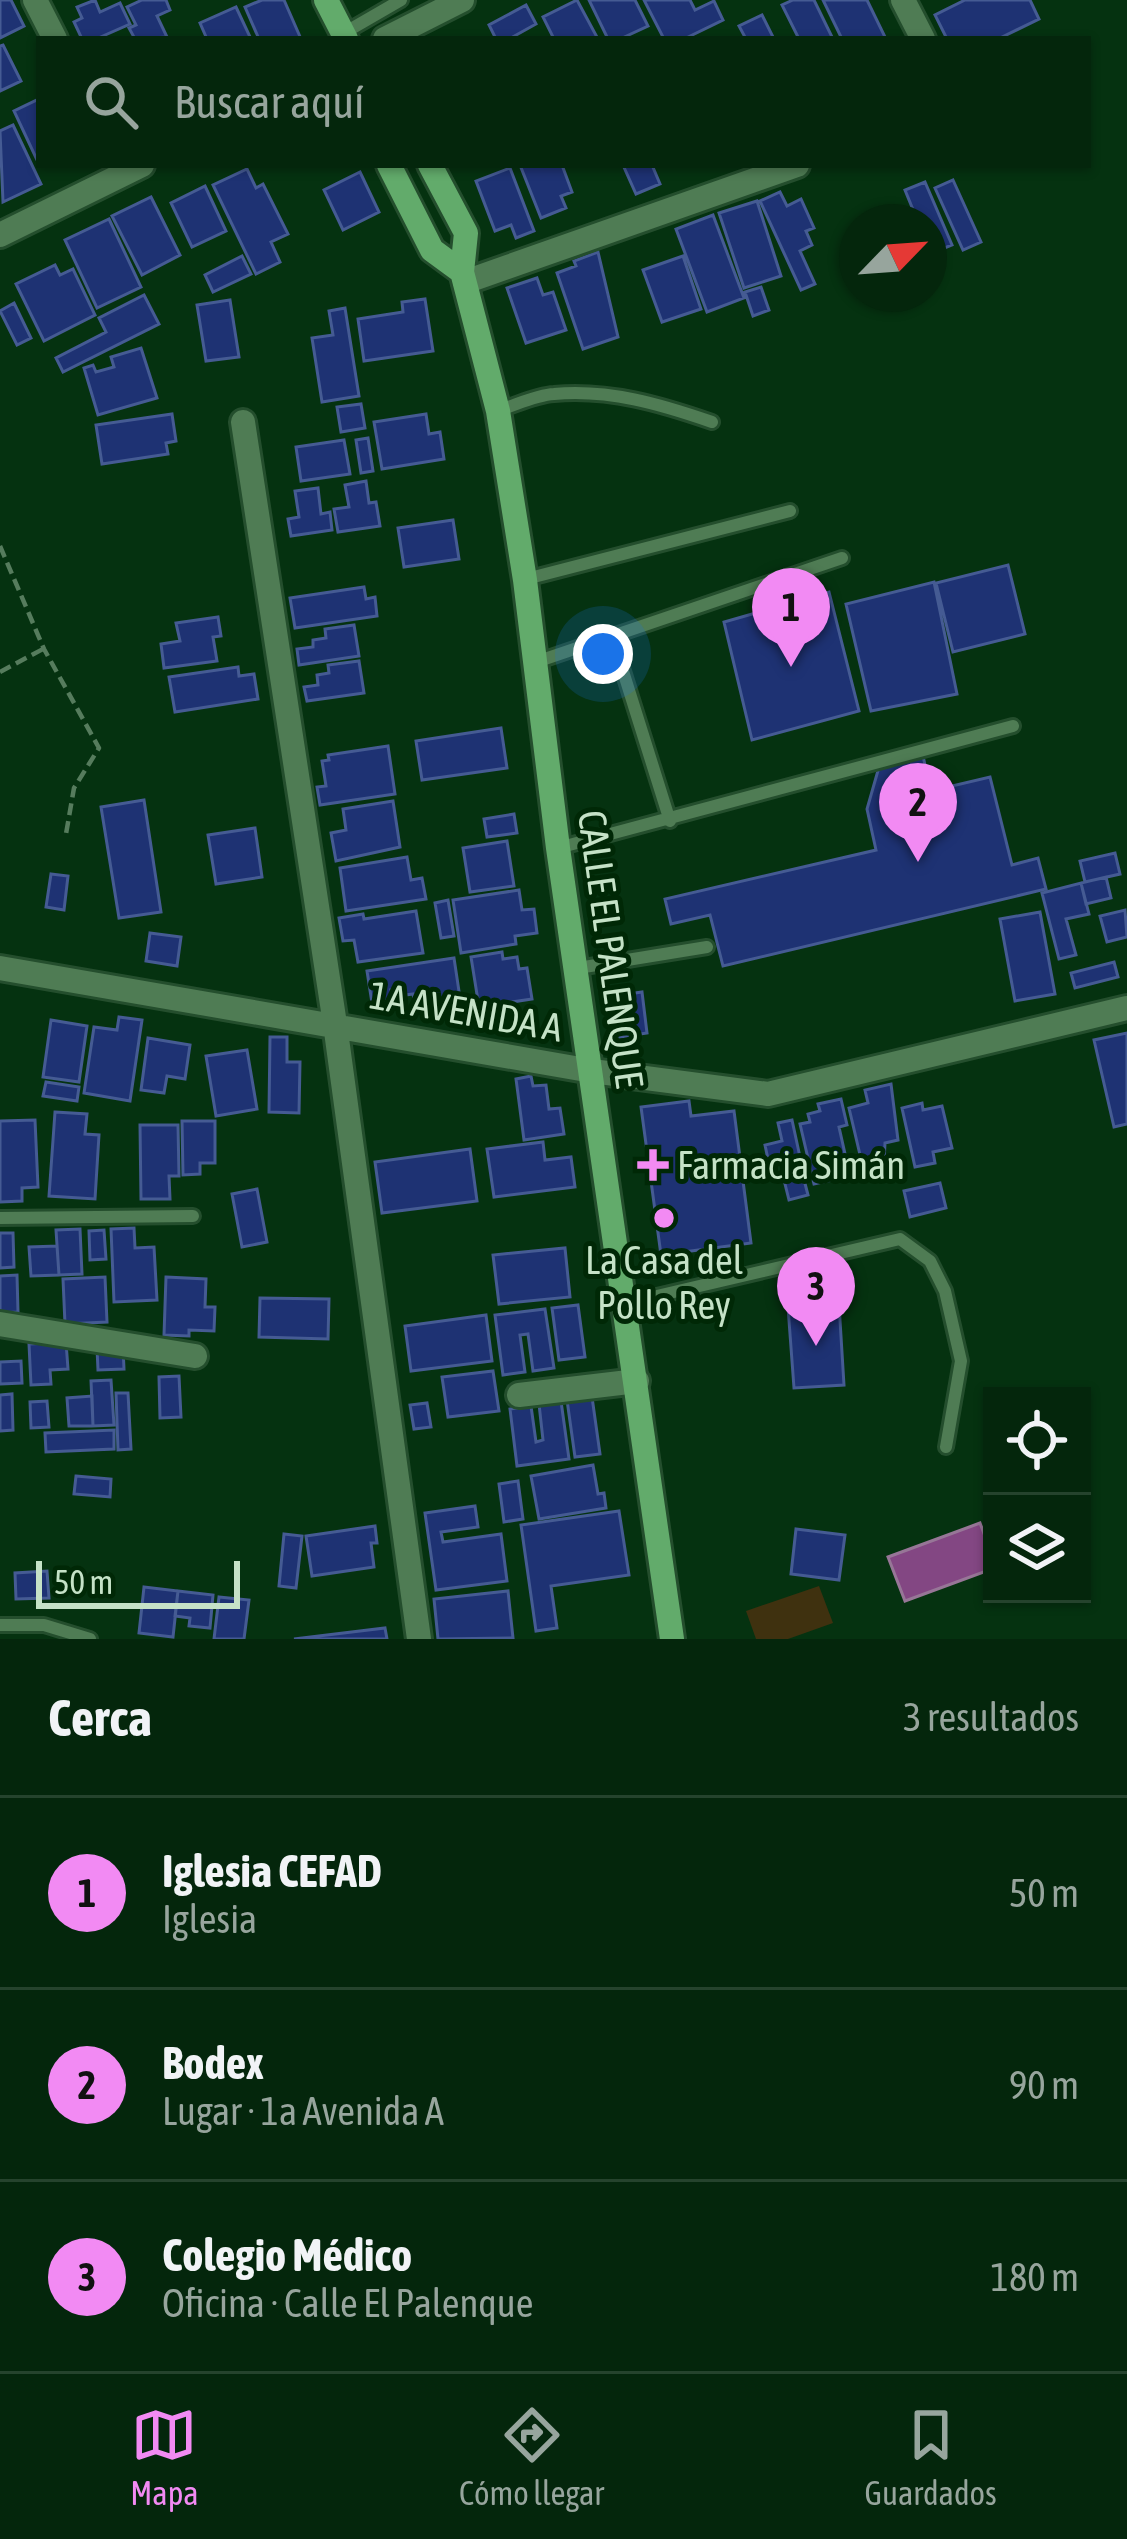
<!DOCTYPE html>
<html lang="es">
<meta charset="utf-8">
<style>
body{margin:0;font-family:"Asap Condensed",sans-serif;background:#0d2e15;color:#f1f3f6}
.controls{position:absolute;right:36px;bottom:36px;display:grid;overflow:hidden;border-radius:0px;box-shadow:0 3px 9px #0004}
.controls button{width:108px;height:108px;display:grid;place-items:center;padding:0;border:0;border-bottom:3px solid #25432d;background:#04260c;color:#f1f3f6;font:60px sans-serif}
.compass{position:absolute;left:839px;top:204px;width:108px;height:108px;border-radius:50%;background:#04260c;box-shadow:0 3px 9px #0004;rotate:65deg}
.scale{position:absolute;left:36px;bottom:30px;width:204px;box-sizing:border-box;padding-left:12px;border:6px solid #c5e2c7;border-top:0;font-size:33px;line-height:42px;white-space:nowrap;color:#c5e2c7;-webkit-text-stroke:9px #002806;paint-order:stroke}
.you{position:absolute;left:603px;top:654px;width:42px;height:42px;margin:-30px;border:9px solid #fff;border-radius:50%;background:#1a73e8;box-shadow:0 0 0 18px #1a73e833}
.badge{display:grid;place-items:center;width:78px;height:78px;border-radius:50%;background:#f28af3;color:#111;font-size:39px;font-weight:700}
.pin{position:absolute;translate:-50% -99px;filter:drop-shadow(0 3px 6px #0008)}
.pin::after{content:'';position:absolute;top:63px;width:42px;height:36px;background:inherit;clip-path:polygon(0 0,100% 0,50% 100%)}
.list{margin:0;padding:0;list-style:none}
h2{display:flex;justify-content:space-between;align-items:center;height:156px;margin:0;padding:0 48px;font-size:51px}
h2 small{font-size:39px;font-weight:400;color:#97a59d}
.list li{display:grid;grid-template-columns:78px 1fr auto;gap:36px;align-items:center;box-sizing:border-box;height:192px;padding:0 48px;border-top:3px solid #25432d}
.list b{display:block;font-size:45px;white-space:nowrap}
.list p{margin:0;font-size:39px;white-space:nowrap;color:#97a59d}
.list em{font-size:39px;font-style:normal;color:#97a59d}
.icon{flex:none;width:66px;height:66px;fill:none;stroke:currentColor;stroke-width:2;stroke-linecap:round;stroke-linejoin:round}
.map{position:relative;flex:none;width:1127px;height:1639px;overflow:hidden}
.search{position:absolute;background:#04260c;box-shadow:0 3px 9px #0004;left:36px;right:36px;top:36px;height:132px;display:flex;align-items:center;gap:30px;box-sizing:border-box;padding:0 42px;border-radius:0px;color:#97a59d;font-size:45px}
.sheet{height:732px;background:#04260c}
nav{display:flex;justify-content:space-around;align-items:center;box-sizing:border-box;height:168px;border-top:3px solid #25432d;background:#04260c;font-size:33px;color:#97a59d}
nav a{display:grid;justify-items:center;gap:6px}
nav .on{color:#f28af3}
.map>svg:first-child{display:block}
.green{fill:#3f310f}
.water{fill:#834783;stroke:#977697;stroke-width:3}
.building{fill:#1e3273;stroke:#455b93;stroke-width:3}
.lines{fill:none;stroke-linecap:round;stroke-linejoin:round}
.lane-casing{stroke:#244e2d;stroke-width:18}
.street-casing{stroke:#244e2d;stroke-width:30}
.secondary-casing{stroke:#244e2d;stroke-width:30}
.path{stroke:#567c5d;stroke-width:4.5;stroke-dasharray:12 6;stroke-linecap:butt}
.lane{stroke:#4f7c54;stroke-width:12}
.street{stroke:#4f7c54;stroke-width:24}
.secondary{stroke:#62ab6b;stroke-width:24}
.poi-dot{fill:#f28af3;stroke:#002806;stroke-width:4.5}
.labels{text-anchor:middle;stroke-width:10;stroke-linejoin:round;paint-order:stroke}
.street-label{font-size:39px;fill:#c5e2c7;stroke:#002806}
.poi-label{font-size:39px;fill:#c5e2c7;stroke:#002806;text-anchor:start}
</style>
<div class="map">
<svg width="1127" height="1639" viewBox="0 0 1127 1639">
<rect width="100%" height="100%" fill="#053210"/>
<path class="green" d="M819 1586 833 1623 788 1639H756L746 1611Z"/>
<path class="water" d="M980 1523 992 1555V1569L905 1601 888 1557Z"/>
<path class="building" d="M0 0H11L24 26 0 38Z
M95 0 100 12 120 3 130 24 96 39H82L74 22 82 18 77 7Z
M142 0H166L170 10 157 16 167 37 135 39 129 28 136 25 127 7Z
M262 0H284L301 39H259L245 7Z
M577 0 598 39H554L543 17Z
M589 0H635L648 26 620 39H608Z
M644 0H690L695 10 714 1 723 20 684 39H664Z
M793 0H814L833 39H799L782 5Z
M823 0H867L886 39H842Z
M965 0H1030L1039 19 998 39H947L935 15Z
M526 5 536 24 509 39H496L489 25Z
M236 7 251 39H207L200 23Z
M762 15 774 39H746L739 26Z
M3 45 21 81 0 91V46Z
M39 99V159L37 160 14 111Z
M13 125 41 184 3 202 0 131Z
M520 165H562L572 192 561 196 566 208 541 218Z
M623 165H652L660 184 636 194Z
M510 168 534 231 516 238 511 225 495 231 476 181Z
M247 169 256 188 263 184 288 234 271 242 280 262 256 274 213 185Z
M360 172 379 212 343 230 324 190Z
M953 180 981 242 963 250 935 188Z
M925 182 952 245 932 253 929 222H918L905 190Z
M205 186 226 231 192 247 171 203Z
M780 192 787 206 801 199 814 228 806 231 812 245 800 251 815 284 801 290 760 201Z
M151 197 180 255 142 275 112 216Z
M757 201 781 276 744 288 719 213Z
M713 215 744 298 707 312 676 229Z
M109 219 141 287 97 308 65 240Z
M598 252 618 337 583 349 557 273 576 266 574 261Z
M242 256 251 274 213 292 205 275Z
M683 256 701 309 662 322 643 270Z
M55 265 60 275 73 269 95 315 44 341 16 284Z
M537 278 543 295 553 292 566 330 526 343 507 288Z
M761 287 769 310 753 316 745 292Z
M144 295 159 324 63 372 56 358 106 332 99 318Z
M425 299 433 351 364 361 358 319 403 312 402 302Z
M230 300 239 357 206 361 197 305Z
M14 303 31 338 17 345 0 311Z
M345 308 359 396 322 402 312 338 333 335 329 311Z
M141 348 157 398 98 415 84 368 93 365 96 372 114 367 111 357Z
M361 404 365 428 341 432 337 407Z
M172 414 176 441 166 443 168 454 102 464 96 425Z
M426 414 429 434 440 432 444 459 382 469 374 422Z
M368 438 373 471 361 473 356 440Z
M344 440 350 474 301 481 296 447Z
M366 481 369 503 376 502 380 526 338 532 334 509 349 507 345 485Z
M318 488 321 514 330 512 332 530 291 536 288 519 299 517 295 491Z
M453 520 459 559 404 567 398 528Z
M1008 565 1025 634 953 652 936 583Z
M934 582 957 694 871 711 846 604Z
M364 587 366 599 375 597 377 616 295 628 290 598Z
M829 592 859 711 752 740 724 622Z
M218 617 221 636 213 637 217 661 164 668 161 644 180 641 176 623Z
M354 625 359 656 299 665 297 649 313 647V640L326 638 325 629Z
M359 661 364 693 307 701 304 687 318 685 317 675 329 673 328 665Z
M238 667 239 676 254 674 258 699 175 712 169 677Z
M501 728 507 768 422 780 416 741Z
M388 746 395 794 320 805 317 787 326 786 322 761 329 760 328 755Z
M923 756 931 791 990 777 1012 865 1038 858 1046 889 723 966 710 915 671 924 665 899 876 850 867 809 879 767Z
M144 800 161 912 119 918 101 807Z
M393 801 400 847 336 861 331 833 346 830 343 809Z
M514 814 517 833 487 837 484 819Z
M255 828 262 877 216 884 208 835Z
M507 841 514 886 470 892 463 848Z
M1115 853 1120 874 1085 882 1080 861Z
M407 857 411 880 422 878 426 899 346 911 340 868Z
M51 874 68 876 64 910 46 907Z
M1106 877 1111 898 1086 904 1081 883Z
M1081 883 1089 914 1066 919 1076 955 1059 959 1042 893Z
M519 890 522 910 534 909 537 933 515 936 516 944 461 953 453 900Z
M448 900 454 936 441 938 435 903Z
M1125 910 1127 937 1107 942 1100 916Z
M416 911 423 953 358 962 354 940 343 941 339 918 363 914 364 919Z
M1040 912 1055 994 1015 1001 1000 919Z
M150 933 181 937 177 966 146 961Z
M502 952 503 959 517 957 519 969 527 968 532 999 479 1007 471 957Z
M454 958 460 998 415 1005 413 994 398 996 397 990H391L393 1000 372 1003 367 971Z
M1114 962 1118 977 1075 988 1071 973Z
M642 992 647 1033 620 1037 614 996Z
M119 1017 142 1020 130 1101 84 1093 94 1027 117 1030Z
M51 1020 87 1026 79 1082 43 1077Z
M1127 1033V1124L1114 1127 1094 1040Z
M270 1037H287V1062H300L299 1113 269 1112Z
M148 1038 190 1045 185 1079 167 1076 164 1093 141 1090Z
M247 1050 257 1109 216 1116 206 1056Z
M531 1076 533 1086 546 1085 549 1109 560 1108 564 1134 524 1140 516 1079Z
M46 1082 79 1087 77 1101 43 1096Z
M891 1084 898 1140 885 1143 884 1163 868 1167 865 1158 861 1159 849 1108 868 1103 865 1090Z
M841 1099 847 1125 839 1127 850 1176 814 1184 800 1124 810 1122 808 1114 820 1111 818 1104Z
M689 1101 691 1116 734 1111 751 1243 661 1255 641 1107Z
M922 1103 923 1110 942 1106 952 1148 933 1152 935 1163 915 1167 902 1108Z
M55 1112 87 1114 85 1134 99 1135 95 1199 49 1196Z
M35 1120 38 1187 22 1188V1201L0 1202V1121Z
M792 1120 800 1157 769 1164 765 1145 782 1141 778 1123Z
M182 1121H215V1163H200V1174L183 1175Z
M140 1125H178L179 1176H169L170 1199H141Z
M543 1142 545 1160 571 1157 575 1187 494 1197 487 1149Z
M470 1149 477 1201 382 1213 375 1162Z
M802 1172 808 1195 789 1200 783 1176Z
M940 1183 946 1208 910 1217 904 1191Z
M257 1189 267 1242 242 1247 232 1194Z
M134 1228 135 1248 154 1247 157 1300 114 1302 111 1229Z
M80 1229 82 1274 59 1275 56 1230Z
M104 1230 106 1259 90 1260 89 1231Z
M0 1233H13L14 1267 0 1268Z
M57 1246 59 1275 31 1276 29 1247Z
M565 1248 570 1297 499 1304 493 1255Z
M17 1275 18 1312 0 1313V1276Z
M105 1277 107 1322 65 1324 63 1279Z
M166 1277 206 1279 205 1307H215L214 1331 189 1330V1336L164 1335Z
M260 1298 329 1299 328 1339 259 1337Z
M839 1304 844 1385 794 1388 788 1307Z
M578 1305 585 1357 559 1360 552 1308Z
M545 1309 554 1368 533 1371 528 1334 520 1335 525 1372 503 1375 495 1315Z
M486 1315 492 1361 411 1371 405 1326Z
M66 1342 68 1369 50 1370 51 1384 31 1385 29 1344Z
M123 1347 124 1369 98 1370 97 1348Z
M21 1361 22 1383 0 1384V1362Z
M493 1371 499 1411 448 1417 442 1377Z
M179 1376 181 1417 160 1418 159 1377Z
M111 1380 114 1425 93 1426 91 1381Z
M116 1393H128L131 1449 118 1450Z
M12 1394 13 1430 0 1431V1395Z
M92 1396 93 1426H69L67 1398Z
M592 1397 600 1454 575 1457 567 1400Z
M47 1401 49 1427 31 1428 30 1402Z
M561 1401 569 1459 517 1466 510 1409 531 1406 536 1442 543 1440 539 1404Z
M427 1403 431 1427 414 1429 410 1405Z
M114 1430V1449L46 1452 45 1433Z
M593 1465 598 1494 604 1493 606 1508 539 1519 531 1476Z
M76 1476 111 1479 110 1497 74 1494Z
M518 1481 523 1519 504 1522 499 1484Z
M475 1506 478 1527 441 1532 443 1542 501 1534 507 1581 436 1590 425 1513Z
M619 1511 629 1575 551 1586 557 1628 536 1631 521 1525Z
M375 1526 377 1543H371L374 1567 312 1576 306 1536Z
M796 1529 845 1535 839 1580 791 1574Z
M284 1534 302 1536 296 1588 279 1586Z
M47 1571 49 1598 16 1599 15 1573Z
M144 1587 178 1591 173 1637 139 1633Z
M178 1591 213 1595 210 1628 189 1626 190 1618 175 1616Z
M508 1591 513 1638 438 1639 434 1599Z
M219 1597 249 1600 244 1639H214Z
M385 1628 387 1639H294Z"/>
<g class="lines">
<g class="lane-casing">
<path id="lane" d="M344 33 401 0
M499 410C516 405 536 395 554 394 609 389 660 404 712 422
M526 579 790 511
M612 636 670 821
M536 662 842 558
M558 848 1013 726
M578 968 707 947
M0 1218 193 1216
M627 1303 900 1239 930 1261 945 1291 961 1361 946 1447
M0 1625H44L90 1639"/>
</g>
<g class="street-casing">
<path id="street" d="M35 0 55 39
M903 0 923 39
M385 39 462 0
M0 235 142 165
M465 282 797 165
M243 422 335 1024 419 1639
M0 968 592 1071 768 1094 1127 1008
M0 1324 195 1356
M519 1395 637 1381"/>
</g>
<g class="secondary-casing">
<path id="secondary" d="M326 0 346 39
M389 165 432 250 462 272
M430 165 466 233 462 272 498 411 525 580 558 848 672 1639"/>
</g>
<path class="path" d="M0 546 44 649 99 748 74 788 66 834
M0 672 43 649"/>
<use href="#lane" class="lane"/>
<use href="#street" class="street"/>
<use href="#secondary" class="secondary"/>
</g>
<g class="poi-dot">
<path d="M647 1147h12v12h12v12h-12v12h-12v-12h-12v-12h12z"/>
<circle cx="664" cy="1218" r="12"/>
</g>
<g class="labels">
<g class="street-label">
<text transform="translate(611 949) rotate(82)" y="14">CALLE EL PALENQUE</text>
<text transform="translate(466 1011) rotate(10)" y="14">1A AVENIDA A</text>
</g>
<g class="poi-label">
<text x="677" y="1179">Farmacia Simán</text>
<text x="664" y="1274" text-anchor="middle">La Casa del<tspan x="664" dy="45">Pollo Rey</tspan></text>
</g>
</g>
</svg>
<div class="controls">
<button><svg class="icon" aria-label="locate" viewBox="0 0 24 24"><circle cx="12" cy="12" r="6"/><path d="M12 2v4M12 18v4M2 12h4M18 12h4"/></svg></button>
<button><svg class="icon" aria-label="layers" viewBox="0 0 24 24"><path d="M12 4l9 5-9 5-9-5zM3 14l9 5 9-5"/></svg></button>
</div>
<svg class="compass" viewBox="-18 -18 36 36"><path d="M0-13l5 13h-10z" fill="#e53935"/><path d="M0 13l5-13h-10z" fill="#97a59d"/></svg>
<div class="scale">50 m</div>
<div class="you"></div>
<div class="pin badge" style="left:791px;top:667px">1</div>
<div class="pin badge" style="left:918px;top:862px">2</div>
<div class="pin badge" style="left:816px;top:1346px">3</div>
<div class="search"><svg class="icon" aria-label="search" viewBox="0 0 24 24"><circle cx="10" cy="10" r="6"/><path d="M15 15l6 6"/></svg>Buscar aquí</div>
</div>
<section class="sheet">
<h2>Cerca<small>3 resultados</small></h2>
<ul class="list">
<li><span class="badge">1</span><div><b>Iglesia CEFAD</b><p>Iglesia</p></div><em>50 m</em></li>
<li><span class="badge">2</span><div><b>Bodex</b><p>Lugar · 1a Avenida A</p></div><em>90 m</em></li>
<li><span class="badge">3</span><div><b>Colegio Médico</b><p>Oficina · Calle El Palenque</p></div><em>180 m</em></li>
</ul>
</section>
<nav>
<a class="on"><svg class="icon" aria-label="map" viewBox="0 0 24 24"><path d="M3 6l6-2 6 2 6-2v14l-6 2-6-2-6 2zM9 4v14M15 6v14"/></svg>Mapa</a>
<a><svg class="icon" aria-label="directions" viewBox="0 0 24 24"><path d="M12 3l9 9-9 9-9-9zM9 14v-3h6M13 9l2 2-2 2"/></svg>Cómo llegar</a>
<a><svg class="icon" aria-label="saved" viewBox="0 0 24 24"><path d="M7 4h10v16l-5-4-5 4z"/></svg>Guardados</a>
</nav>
